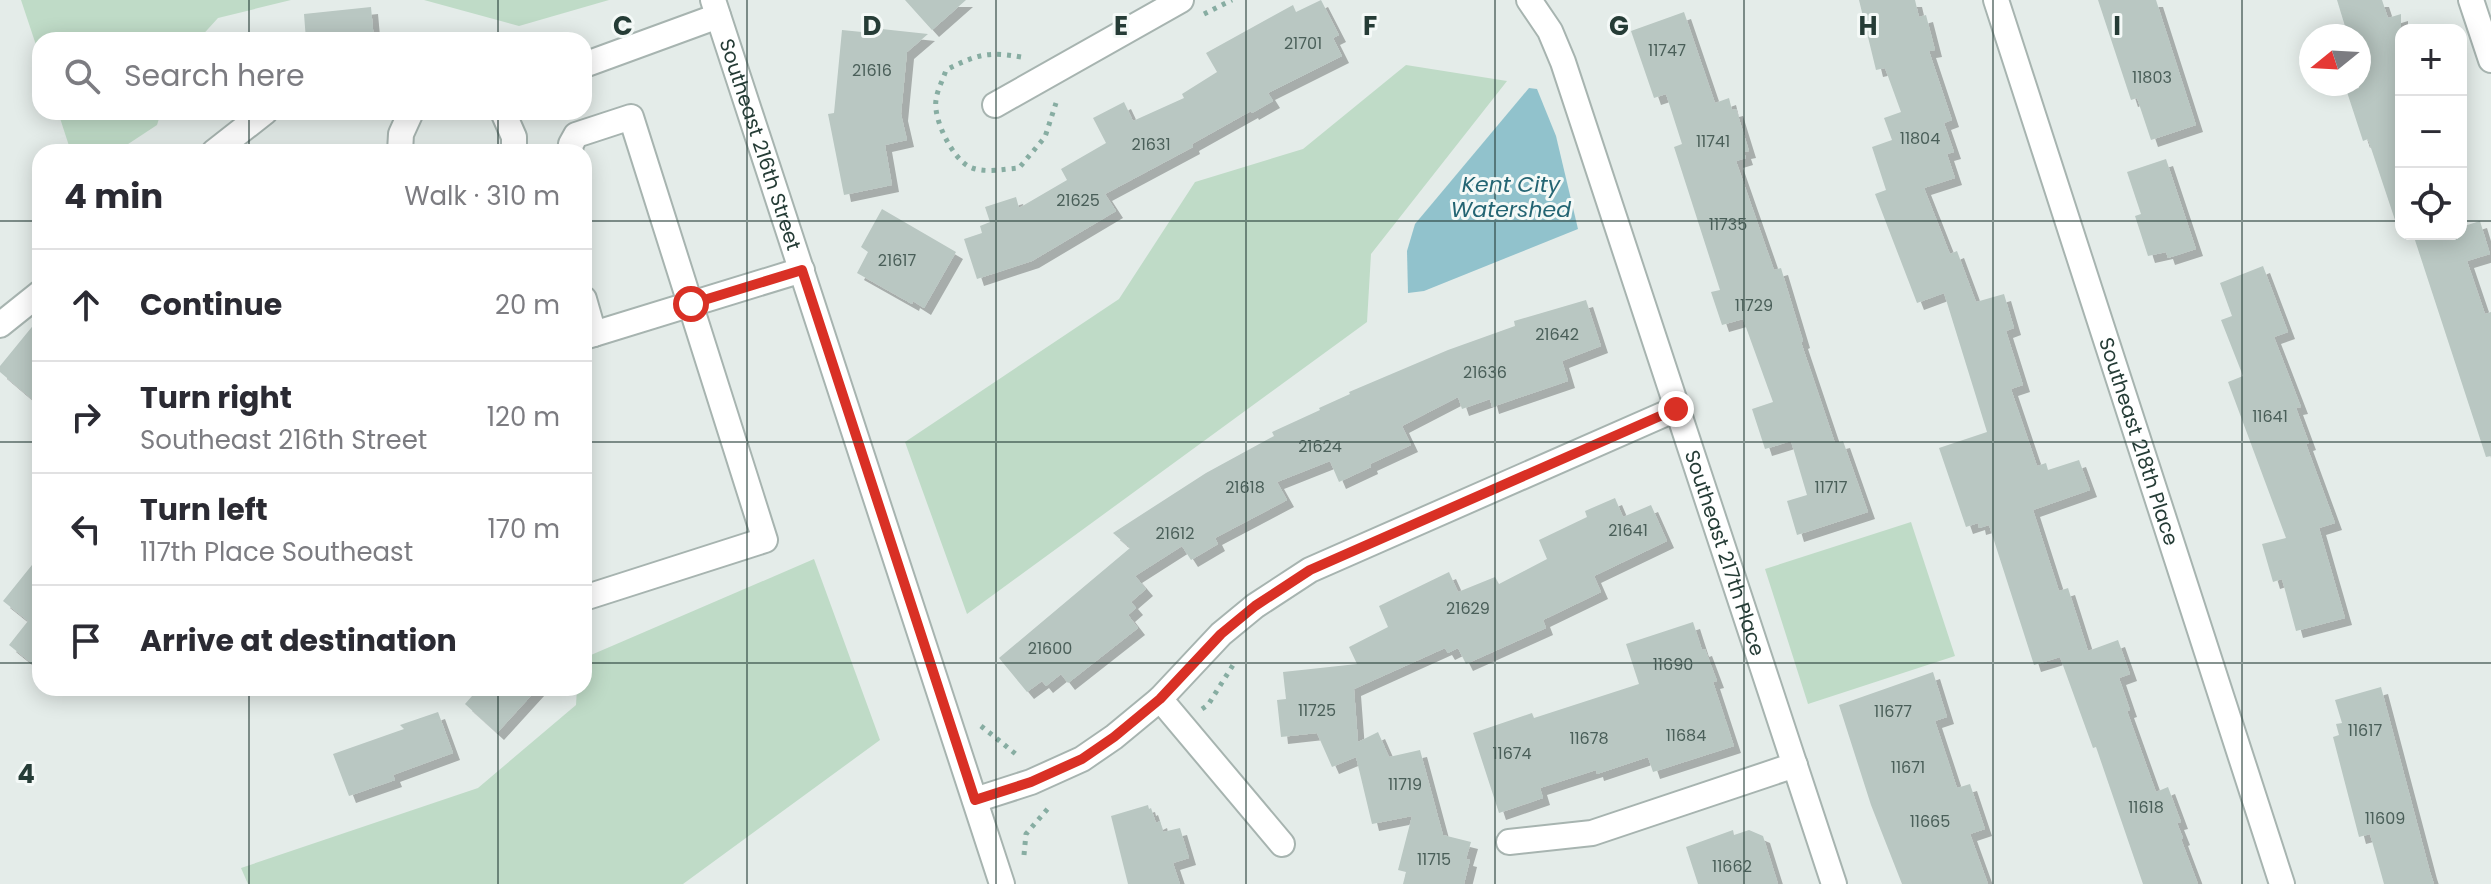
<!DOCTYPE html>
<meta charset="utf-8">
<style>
body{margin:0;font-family:Poppins,sans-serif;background:#f7f7f7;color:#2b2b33}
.controls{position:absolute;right:24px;top:24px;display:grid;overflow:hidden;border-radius:16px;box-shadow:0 4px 20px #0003}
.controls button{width:72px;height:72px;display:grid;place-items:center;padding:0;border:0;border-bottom:2px solid #e1e1e2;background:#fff;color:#2b2b33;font:40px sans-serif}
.compass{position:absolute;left:2299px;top:24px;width:72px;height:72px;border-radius:50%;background:#fff;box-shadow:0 4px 20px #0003;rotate:252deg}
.stop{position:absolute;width:24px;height:24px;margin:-18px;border:6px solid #d93025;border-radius:50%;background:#fff}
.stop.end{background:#d93025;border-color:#fff;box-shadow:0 2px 8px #0008}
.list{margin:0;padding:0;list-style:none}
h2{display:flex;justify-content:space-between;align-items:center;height:104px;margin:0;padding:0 32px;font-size:34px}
h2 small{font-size:26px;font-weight:400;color:#7c7c81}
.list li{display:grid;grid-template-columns:52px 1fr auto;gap:24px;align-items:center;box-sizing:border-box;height:112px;padding:0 32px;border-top:2px solid #e1e1e2}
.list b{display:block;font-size:30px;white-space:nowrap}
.list p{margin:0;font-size:26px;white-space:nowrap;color:#7c7c81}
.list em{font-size:26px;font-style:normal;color:#7c7c81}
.icon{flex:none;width:44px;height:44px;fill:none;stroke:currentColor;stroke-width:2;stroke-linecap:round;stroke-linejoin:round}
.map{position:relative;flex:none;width:2491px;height:884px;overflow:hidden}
.search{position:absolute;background:#fff;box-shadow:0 4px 20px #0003;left:32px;top:32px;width:560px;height:88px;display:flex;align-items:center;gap:20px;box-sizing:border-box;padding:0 28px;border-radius:24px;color:#7c7c81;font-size:30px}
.panel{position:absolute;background:#fff;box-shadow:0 4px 20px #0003;left:32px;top:144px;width:560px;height:552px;border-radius:24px}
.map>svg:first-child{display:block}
.green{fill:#bfdbc7}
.water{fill:#91c2cc}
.building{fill:#b9c7c2;filter:url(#shadow)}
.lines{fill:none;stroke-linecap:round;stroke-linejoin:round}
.minor-casing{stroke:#a7b4b0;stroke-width:28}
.path{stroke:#87ada2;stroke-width:5;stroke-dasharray:4 6;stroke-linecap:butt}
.minor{stroke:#fff;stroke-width:24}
.route{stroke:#d93025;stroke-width:10}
.grid{fill:none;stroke:#253c36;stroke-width:2;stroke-opacity:0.55}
.labels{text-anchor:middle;stroke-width:6;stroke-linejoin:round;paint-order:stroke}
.number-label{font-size:16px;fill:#4a5f59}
.street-label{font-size:20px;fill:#253c36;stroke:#f4f9f7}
.water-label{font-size:22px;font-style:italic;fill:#246573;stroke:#f4f9f7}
.grid-label{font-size:26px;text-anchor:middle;font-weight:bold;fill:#253c36;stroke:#f4f9f7;stroke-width:6;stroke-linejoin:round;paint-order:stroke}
</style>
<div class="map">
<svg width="2491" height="884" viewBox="0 0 2491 884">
<defs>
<filter id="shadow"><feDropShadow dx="7" dy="7" stdDeviation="0" flood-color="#0004"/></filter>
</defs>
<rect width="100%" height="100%" fill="#e4ece9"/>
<path class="green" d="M21 0H291L218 18 198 40H40V57Z
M424 0H609L519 26Z
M1406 65 1507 81 1371 254 1367 322 967 614 905 442 1119 299 1195 182 1303 149Z
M58 112H161L157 125 116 152H71Z
M1911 522 1955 656 1808 704 1765 569Z
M814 559 880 740 683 884H248L241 868 478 788 576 705 577 688H584V658Z"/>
<path class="water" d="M1529 88 1537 89 1556 136 1578 229 1424 291 1408 293 1407 251 1415 224Z"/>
<path class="building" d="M905 0H966L932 30Z
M1321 0 1339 35 1333 38 1342 56 1268 93 1273 101 1252 113 1251 111 1192 144 1193 147 1105 194 1116 211 1032 261 977 279 964 239 982 233 980 226 990 222 985 207 1016 197 1019 208 1067 180 1061 169 1106 143 1093 118 1124 102 1133 121 1184 98 1182 94 1217 72 1206 53 1293 5 1296 12Z
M1859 0H1915L1919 17 1926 15 1935 50 1929 51 1952 120 1944 123 1954 152 1947 154 1955 178 1924 188 1950 254 1957 251 1976 302 2004 294 2014 328 2006 331 2023 385 2011 389 2037 466 2046 463 2048 470 2079 460 2090 490 2033 510 2059 591 2068 588 2088 651 2118 640 2130 674 2119 678 2130 710 2127 711 2156 792 2168 787 2181 822 2177 823 2183 838 2181 839 2198 884H2143L2096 747 2093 748 2060 657 2034 665 1989 525 1979 528 1978 523 1966 527 1939 448 1987 432 1944 293 1917 303 1875 194 1886 190 1872 147 1892 140 1884 118 1901 112 1885 68 1876 70Z
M2098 0H2156L2196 125 2151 140 2137 98 2131 100Z
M2337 0H2382L2388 18 2401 14V223H2396L2368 139 2363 141 2347 92 2359 88V36H2348Z
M371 7 374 40H306L304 14Z
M1684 12 1715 103 1729 98 1732 110 1736 109 1749 151 1744 152 1746 158 1736 161 1774 270 1781 268 1803 341 1801 342 1835 443 1843 441 1868 512 1797 535 1787 501 1807 495 1791 441 1765 449 1752 409 1773 402 1743 319 1722 325 1711 292 1720 290 1674 147 1682 144 1666 94 1654 98 1631 31Z
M863 27 928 34 907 52 901 114 907 140 885 145 892 185 844 195 828 114 834 113 842 30 862 32Z
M2166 159 2196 249 2168 258 2166 252 2148 256 2135 216 2141 214 2127 172Z
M882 209 956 252 924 308 913 301 912 304 857 273 868 252 861 247Z
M2480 221 2490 254 2467 261 2485 314 2491 312V456L2486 457 2413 234H2461V227Z
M2263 266 2288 332 2274 337 2301 407 2296 408 2309 443 2306 444 2335 523 2319 528 2345 618 2296 631 2282 579 2273 582 2262 544 2286 538 2228 382 2243 376 2221 320 2232 316 2220 283Z
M1586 300 1601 346 1562 361 1568 381 1492 407 1490 399 1462 409 1458 397 1402 426 1411 445 1370 464 1371 467 1339 482 1330 461 1277 482 1287 500 1215 538 1218 544 1191 560 1182 546 1135 576 1146 589 1131 602 1136 608 1128 615 1138 628 1068 683 1061 674 1046 686 1042 681 1027 692 999 658 1130 548 1113 533 1206 473 1274 436 1272 432 1320 410 1319 408 1350 394 1349 392 1448 350 1515 326 1514 321Z
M40 317V406L0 372V366Z
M1615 498 1623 517 1651 505 1667 541 1594 576 1601 592 1543 620 1546 628 1466 664 1458 648 1448 653 1445 648 1354 689 1358 742 1378 732 1389 757 1420 750 1443 835 1471 842 1466 859 1470 860 1464 884H1403L1406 872 1398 870 1412 816 1372 824 1356 757 1332 767 1317 733 1281 737 1277 700 1286 699 1283 672 1357 664 1349 647 1388 627 1379 606 1449 572 1458 592 1495 577 1499 584 1547 559 1539 540 1587 517 1585 511Z
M40 555V670L9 645 28 621 3 601Z
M1693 622 1702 650 1705 649 1717 681 1713 682 1734 746 1653 772 1648 757 1597 774 1596 770 1540 788 1543 798 1499 813 1473 733 1532 713 1534 718 1639 684 1626 644Z
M1933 672 1947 717 1935 721 1957 788 1970 784 1985 829 1970 834 1988 884H1902L1871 805 1839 705Z
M2381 687 2430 872 2434 884H2384L2370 834 2359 837 2333 737 2339 735 2336 724 2342 723 2335 700Z
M479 688H538L497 733 465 704Z
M438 712 453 753 393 775 395 780 349 796 333 754 404 729 400 725Z
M1148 805 1149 809 1151 808 1156 823 1160 821 1163 832 1180 828 1189 858 1173 863 1180 884H1128L1111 816Z
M1733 830 1734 835 1749 830 1763 836 1778 884H1698L1686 847Z"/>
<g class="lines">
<g class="minor-casing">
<g id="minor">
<path id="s1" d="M713 0 1002 884"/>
<path id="s2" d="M1529 0 1550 31 1563 62 1834 884"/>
<path id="s3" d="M1996 0 2282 884"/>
<path d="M2471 0 2491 60"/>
<path d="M584 65 718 16"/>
<path d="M995 105 1181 0"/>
<path d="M503 112 514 137V152"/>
<path d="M214 152 265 112"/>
<path d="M400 152 401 134 411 112"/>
<path d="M570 152 571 144 576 135 631 117 765 540 584 598"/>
<path d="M584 299 594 334"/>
<path d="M0 325 40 293"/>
<path d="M584 337 802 270"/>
<path d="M1160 699 1282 844"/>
<path d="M975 800 1031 782 1082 759 1114 737 1160 699 1221 634 1255 606 1310 570 1676 409"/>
<path d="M1509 842 1592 833 1795 765"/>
</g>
</g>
<path class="path" d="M1204 14 1232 0
M1021 57C987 51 976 55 946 70 943 80 937 90 936 100 933 119 952 157 968 166 982 174 1004 169 1019 168L1045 137 1056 103
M1202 709 1208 705 1233 665
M981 726 1017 755 1020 754
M1024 855 1026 834 1050 806"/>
<use href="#minor" class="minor"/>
</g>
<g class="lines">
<path class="route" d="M691 304 802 270 975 800 1031 782 1082 759 1114 737 1160 699 1221 634 1255 606 1310 570 1676 409"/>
</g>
<path class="grid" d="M249 0V40M498 0V40M747 0V884M996 0V884M1246 0V884M1495 0V884M1744 0V884M1993 0V884M2242 0V884M249 112V152M498 112V152M0 221H40M584 221H2401M2461 221H2491M0 442H40M584 442H2491M0 663H40M584 663H2491M249 688V884M498 688V884"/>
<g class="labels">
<g class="number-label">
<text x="1303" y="49">21701</text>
<text x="1667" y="56">11747</text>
<text x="872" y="76">21616</text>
<text x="2152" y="83">11803</text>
<text x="1920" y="144">11804</text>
<text x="1713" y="147">11741</text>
<text x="1151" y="150">21631</text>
<text x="1078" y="206">21625</text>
<text x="1728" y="230">11735</text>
<text x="897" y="266">21617</text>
<text x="1754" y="311">11729</text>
<text x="1557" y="340">21642</text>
<text x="1485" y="378">21636</text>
<text x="2270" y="422">11641</text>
<text x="1320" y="452">21624</text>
<text x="1245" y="493">21618</text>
<text x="1831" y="493">11717</text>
<text x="1628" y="536">21641</text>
<text x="1175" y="539">21612</text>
<text x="1468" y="614">21629</text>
<text x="1050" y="654">21600</text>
<text x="1673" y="670">11690</text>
<text x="1317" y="716">11725</text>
<text x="1893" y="717">11677</text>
<text x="2365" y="736">11617</text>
<text x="1686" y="741">11684</text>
<text x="1589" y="744">11678</text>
<text x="1512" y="759">11674</text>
<text x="1908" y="773">11671</text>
<text x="1405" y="790">11719</text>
<text x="2146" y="813">11618</text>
<text x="2385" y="824">11609</text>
<text x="1930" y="827">11665</text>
<text x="1434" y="865">11715</text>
<text x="1732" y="872">11662</text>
</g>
<g class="street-label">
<text dy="7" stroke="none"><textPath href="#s1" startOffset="152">Southeast 216th Street</textPath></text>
<text dy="7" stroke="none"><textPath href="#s3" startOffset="464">Southeast 218th Place</textPath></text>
<text dy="7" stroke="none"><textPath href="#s2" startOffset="588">Southeast 217th Place</textPath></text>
</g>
<g class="water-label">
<text x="1511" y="192">Kent City<tspan x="1511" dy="25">Watershed</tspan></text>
</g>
</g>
<g class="grid-label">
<text x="623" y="35">C</text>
<text x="872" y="35">D</text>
<text x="1121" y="35">E</text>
<text x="1370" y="35">F</text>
<text x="1619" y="35">G</text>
<text x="1868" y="35">H</text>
<text x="2117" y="35">I</text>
<text x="26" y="783">4</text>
</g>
</svg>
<div class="controls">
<button>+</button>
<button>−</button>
<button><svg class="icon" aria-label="locate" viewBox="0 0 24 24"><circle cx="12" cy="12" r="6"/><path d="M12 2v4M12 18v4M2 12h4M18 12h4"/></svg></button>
</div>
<svg class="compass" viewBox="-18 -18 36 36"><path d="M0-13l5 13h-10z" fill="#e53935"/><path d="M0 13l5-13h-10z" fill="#7c7c81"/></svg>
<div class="stop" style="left:691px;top:304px"></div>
<div class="stop end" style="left:1676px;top:409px"></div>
<div class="search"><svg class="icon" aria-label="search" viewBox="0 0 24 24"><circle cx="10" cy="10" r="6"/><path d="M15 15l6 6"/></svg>Search here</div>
<section class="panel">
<h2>4 min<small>Walk · 310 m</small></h2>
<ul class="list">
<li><svg class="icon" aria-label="ahead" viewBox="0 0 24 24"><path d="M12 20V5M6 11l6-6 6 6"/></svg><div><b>Continue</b></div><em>20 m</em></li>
<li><svg class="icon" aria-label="right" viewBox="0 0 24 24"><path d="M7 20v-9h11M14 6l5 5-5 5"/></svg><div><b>Turn right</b><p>Southeast 216th Street</p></div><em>120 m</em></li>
<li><svg class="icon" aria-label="left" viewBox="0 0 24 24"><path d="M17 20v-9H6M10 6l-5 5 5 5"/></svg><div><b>Turn left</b><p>117th Place Southeast</p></div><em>170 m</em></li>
<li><svg class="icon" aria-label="arrive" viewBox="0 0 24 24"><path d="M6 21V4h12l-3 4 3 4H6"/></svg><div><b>Arrive at destination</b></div></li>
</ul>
</section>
</div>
